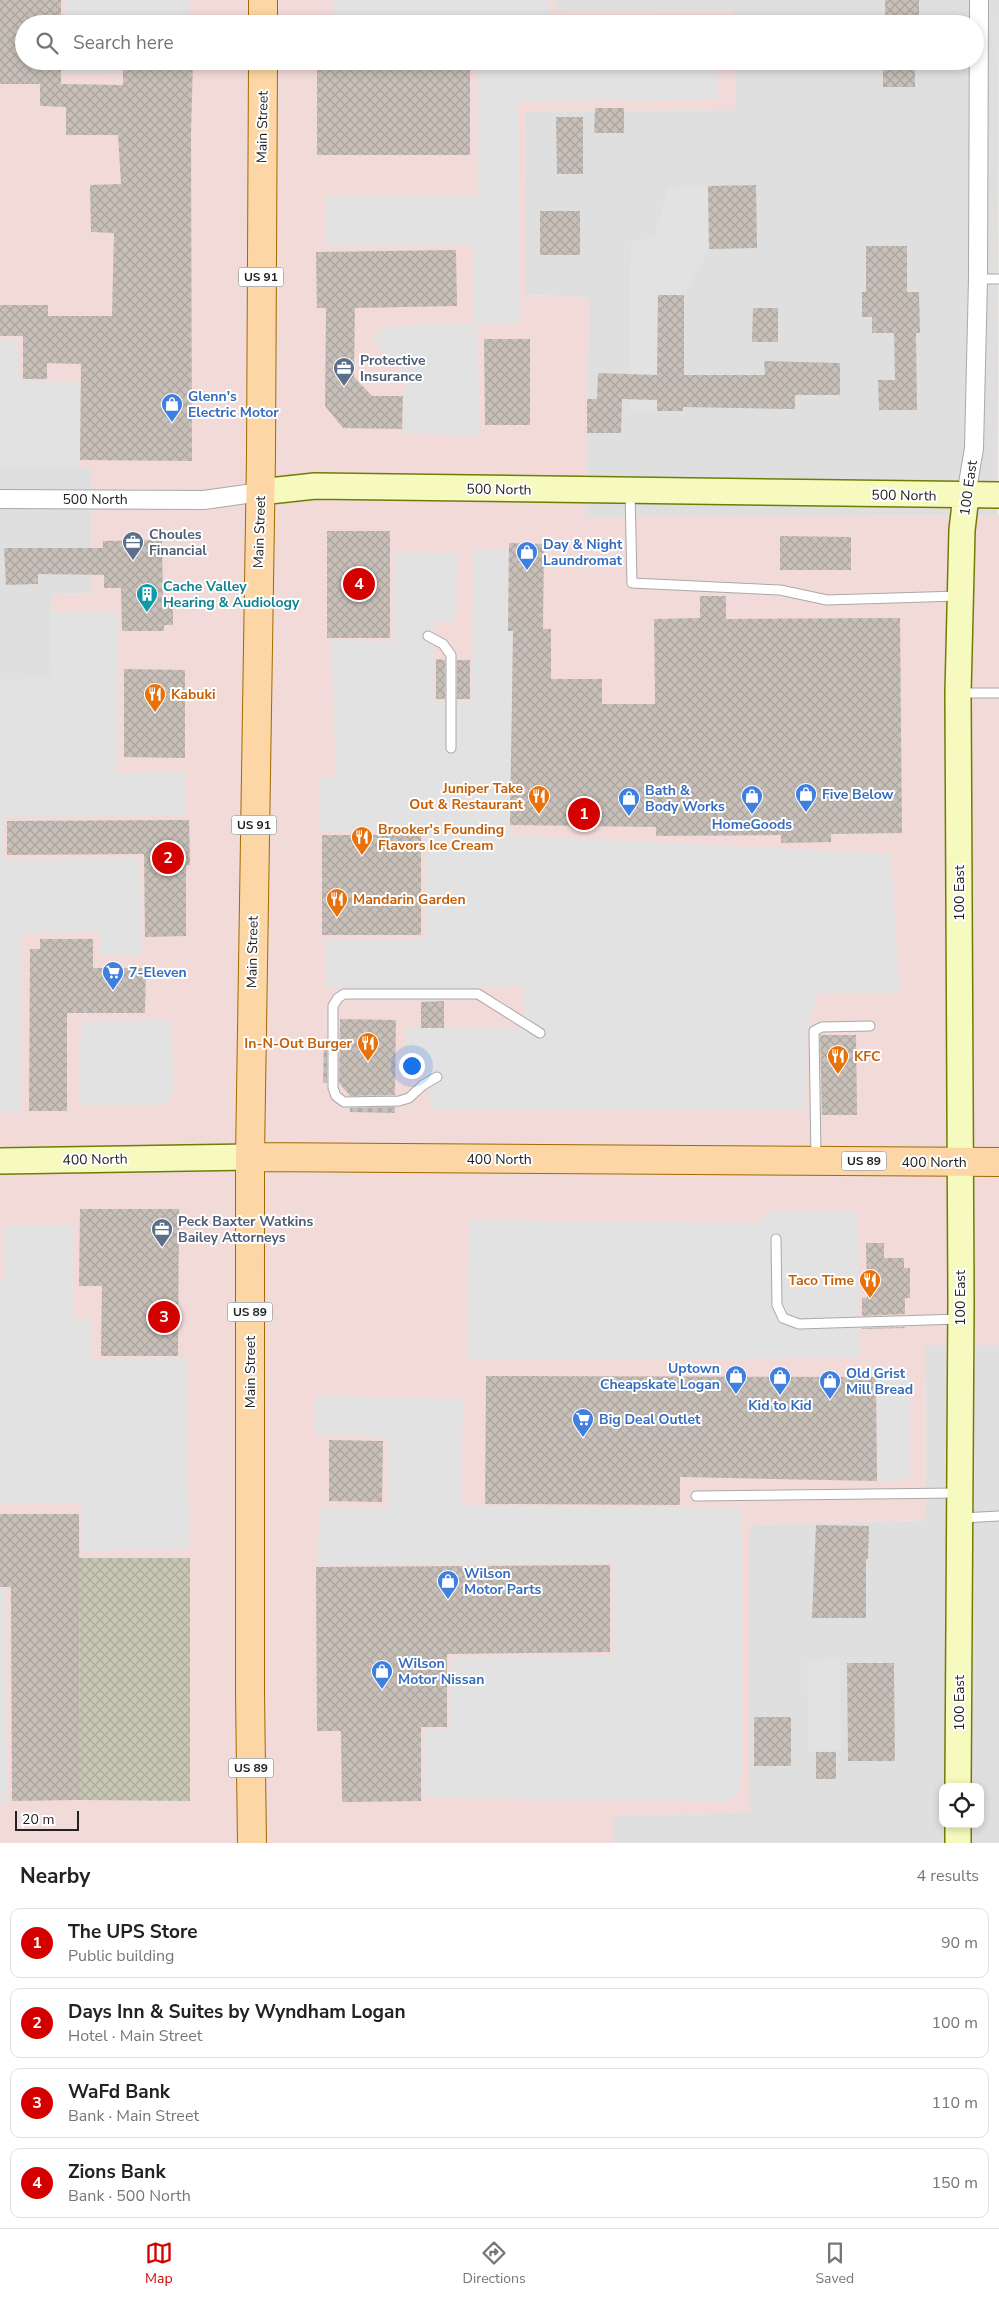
<!DOCTYPE html>
<meta charset="utf-8">
<style>
body{margin:0;font-family:"Nunito Sans",sans-serif;background:#f6f6f6;color:#222}
.controls{position:absolute;right:15px;bottom:15px;display:grid;overflow:hidden;border-radius:10px;box-shadow:0 2px 8px #0003}
.controls button{width:45px;height:45px;display:grid;place-items:center;padding:0;border:0;border-bottom:1px solid #e0e0e0;background:#fff;color:#222;font:25px sans-serif}
.scale{position:absolute;left:15px;bottom:12px;width:64px;box-sizing:border-box;padding-left:5px;border:2px solid #222;border-top:0;font-size:14px;line-height:18px;white-space:nowrap;color:#222;-webkit-text-stroke:4px #fff;paint-order:stroke}
.you{position:absolute;left:411px;top:1065px;width:18px;height:18px;margin:-12px;border:4px solid #fff;border-radius:50%;background:#1a73e8;box-shadow:0 0 0 8px #1a73e833}
.badge{display:grid;place-items:center;width:32px;height:32px;border-radius:50%;background:#d40000;color:#fff;font-size:16px;font-weight:700}
.pin{position:absolute;translate:-50% -50%;border:2px solid #fff;box-shadow:0 1px 5px #0006}
.list{margin:0;padding:0;list-style:none}
h2{display:flex;justify-content:space-between;align-items:center;height:65px;margin:0;padding:0 20px;font-size:21px}
h2 small{font-size:16px;font-weight:400;color:#767676}
.list li{display:grid;grid-template-columns:32px 1fr auto;gap:15px;align-items:center;box-sizing:border-box;height:70px;margin:0 10px 10px;padding:0 10px;border:1px solid #e0e0e0;border-radius:10px}
.list b{display:block;font-size:19px;white-space:nowrap}
.list p{margin:0;font-size:16px;white-space:nowrap;color:#767676}
.list em{font-size:16px;font-style:normal;color:#767676}
.icon{flex:none;width:28px;height:28px;fill:none;stroke:currentColor;stroke-width:2;stroke-linecap:round;stroke-linejoin:round}
.map{position:relative;flex:none;width:999px;height:1843px;overflow:hidden}
.search{position:absolute;background:#fff;box-shadow:0 2px 8px #0003;left:15px;right:15px;top:15px;height:55px;display:flex;align-items:center;gap:12px;box-sizing:border-box;padding:0 18px;border-radius:28px;color:#767676;font-size:19px}
.sheet{height:385px;background:#fff}
nav{display:flex;justify-content:space-around;align-items:center;box-sizing:border-box;height:70px;border-top:1px solid #e0e0e0;background:#fff;font-size:14px;color:#767676}
nav a{display:grid;justify-items:center;gap:2px}
nav .on{color:#d40000}
.map>svg:first-child{display:block}
.residential{fill:#e0dfdf;fill-rule:evenodd}
.commercial{fill:#f2dad9}
.construction{fill:url(#construction-cross-hatch)}
.parking{fill:#e2e2e2}
.building{fill:url(#building-cross-hatch)}
.lines{fill:none;stroke-linecap:round;stroke-linejoin:round}
.lane-casing{stroke:#a9a9a9;stroke-width:11}
.street-casing{stroke:#a9a9a9;stroke-width:20}
.secondary-casing{stroke:#707d05;stroke-width:28}
.primary-casing{stroke:#a06b00;stroke-width:30}
.lane{stroke:#fff;stroke-width:9}
.street{stroke:#fff;stroke-width:18}
.secondary{stroke:#f7fabf;stroke-width:25}
.primary{stroke:#fcd6a4;stroke-width:28}
.labels{text-anchor:middle;stroke-width:4;stroke-linejoin:round;paint-order:stroke}
.shield{fill:#fff;stroke:#646464;stroke-width:1}
.shield-label{font-size:12px;font-weight:bold;fill:#222}
.street-label{font-size:14px;fill:#222;stroke:#fff}
.service-label{font-size:14px;font-weight:bold;fill:#4e5e75;stroke:#fff;text-anchor:start}
.shop-label{font-size:14px;font-weight:bold;fill:#366cbe;stroke:#fff;text-anchor:start}
.culture-label{font-size:14px;font-weight:bold;fill:#0d838f;stroke:#fff;text-anchor:start}
.food-label{font-size:14px;font-weight:bold;fill:#c56008;stroke:#fff;text-anchor:start}
</style>
<div class="map">
<svg width="999" height="1843" viewBox="0 0 999 1843">
<defs>
<pattern id="construction-cross-hatch" width="8" height="8" patternUnits="userSpaceOnUse" patternTransform="scale(1.25)"><rect width="8" height="8" fill="#c7c7b4"/><path d="M0 0l8 8M0 8l8-8" fill="none" stroke="#abab9a"/></pattern>
<pattern id="building-cross-hatch" width="8" height="8" patternUnits="userSpaceOnUse" patternTransform="scale(1.25)"><rect width="8" height="8" fill="#c7bfb8"/><path d="M0 0l8 8M0 8l8-8" fill="none" stroke="#aba49e"/></pattern>
</defs>
<rect width="100%" height="100%" fill="#f2efe9"/>
<path class="residential" d="M556 0H999L998 515 586 517 589 297 524 295 526 111 735 110 734 61H975V24H733L732 10 556 12Z
M0 467 91 468 92 594 51 595 52 678 0 680Z
M925 1345H999V1843H613V1816L750 1812V1525L926 1520ZM943 1787H980V1824H943Z"/>
<path class="commercial" d="M0 0H556L557 12 733 10V24H24V61H734L735 110 526 111 525 295 589 297 586 517 999 515V1345H925L926 1520 750 1525V1812L614 1816 613 1843H0V680L52 678 51 595 92 594 91 468 0 467Z"/>
<path class="construction" d="M79 1558H190V1801L80 1800Z"/>
<path class="parking" d="M65 0H190V24H65Z
M334 0H550V20L717 19V24H334Z
M64 61H120V74L64 73Z
M477 61H717V100L518 101 519 323 478 324 479 435 403 434V396L410 377 372 341 383 328 426 324H474V246H325V196L477 195Z
M708 186 709 249 684 295H658L657 411 630 410 631 241 654 238 668 188Z
M0 339H18L20 380 79 382V468L0 467Z
M473 550H509L508 630 513 631 510 825 512 835 891 854 900 993 817 994 807 1034 806 1109H430V1076H405V1028H524V986L470 988 325 987V940L425 939 426 833 320 832V777H336L331 640 394 641 395 552 457 553 456 621H434L433 701H472Z
M117 611 118 773 186 772V816L4 817V859L140 858 142 956 99 955V932L21 934 22 1111H0V680L52 677V612Z
M172 1020 173 1095 163 1105 79 1106 81 1021Z
M768 1211 858 1212 859 1358 468 1360 469 1220 757 1223Z
M73 1225 74 1320H92V1359L187 1358 189 1549 82 1551 81 1503 0 1504V1280L5 1279 4 1226Z
M909 1376 910 1480 877 1481 876 1377Z
M316 1396 463 1399 461 1506 741 1508 742 1779 739 1793 726 1801 424 1798V1730L450 1729 451 1657 613 1655V1563L317 1565 320 1507H387L388 1437 315 1435Z
M0 1590H6L7 1803H0Z
M840 1659 841 1750 809 1751 807 1660Z"/>
<path class="building" d="M0 0H61V24H24V61H61V84L123 85V61H193L191 134 192 461 80 460 81 364 47 363V379H23V336H0V305H48V316H112L114 233 91 232 90 185 121 184 118 135H66V107L40 106V84H0Z
M885 0H919V24H885Z
M317 61H470V155H317Z
M883 61H915V87H883Z
M595 108H624V133H594Z
M556 117H583V174H557Z
M756 185 757 248 709 249 708 186Z
M540 211H580V255H540Z
M866 246H907V292H919L920 333H916L917 410H879L878 380H895L894 333H872V317H862V292H866Z
M456 250 457 306 355 308 354 377 372 396H403L402 429 343 428 325 406 326 308H317L316 252Z
M658 295H684V375H765L764 361 840 363V395H795V409L683 407V411H657V400L622 399 621 433H587V399H597L598 373 657 375Z
M753 308H778V342H752Z
M484 339H530V425H485Z
M327 531H390V638H327Z
M780 536 851 537V570H780Z
M162 540 163 601H173V625H164V631H122L121 588H104V575L38 574V584L6 585 4 548H103V541Z
M509 543 544 544 543 629H551V679H602V704H655L654 619 700 618V596H726V619L900 618 902 833 831 834V842L781 843V835L656 836V827L510 825 513 631H508Z
M436 659 445 660V699H436Z
M457 660H470V699H457Z
M124 669 185 670V758L124 757Z
M189 820 190 865H186V936L145 937 144 854 7 855V821Z
M322 835H421V935H322Z
M40 939H93V968H146L145 1013H67V1111H29L30 949H40Z
M444 1001V1028H421V1002Z
M340 1019 396 1020 395 1095 350 1096 339 1083Z
M820 1035H856L857 1115H822Z
M324 1040H327V1083H323Z
M395 1107V1113L350 1112V1108Z
M80 1209H179L178 1356H101L102 1286H79Z
M866 1243H884V1258H904V1268H910V1298H905V1314L862 1316V1298H867Z
M905 1327V1328L862 1329V1328Z
M486 1376 876 1377 877 1481 680 1477V1505L485 1504Z
M329 1440 383 1441 382 1502 329 1501Z
M0 1514H79L80 1800 12 1801 11 1587H0Z
M816 1525 869 1526 868 1559H866V1618H812Z
M610 1565V1652L447 1654V1727H421V1801L342 1802 341 1731H317L316 1567Z
M847 1663H894L895 1761H848Z
M754 1717H791V1766H754Z
M816 1752H836V1779H816Z"/>
<g class="lines">
<g class="lane-casing">
<path id="lane" d="M978 279H999
M630 491 632 583 780 590 827 600 959 596
M428 636 443 644 451 655V748
M958 693H999
M437 1077 423 1085 409 1098 399 1101 344 1102 336 1096 333 1088V1006L338 998 344 994H478L540 1033
M816 1157 814 1031 822 1027 870 1026
M776 1239 777 1305 783 1318 799 1324 960 1319
M696 1496 957 1493
M962 1518 999 1516"/>
</g>
<g class="street-casing">
<path id="street" d="M966 496 974 448 978 279 979 0
M0 499 204 500 260 492"/>
</g>
<g class="secondary-casing">
<path id="secondary" d="M260 492 315 486 999 495
M0 1161 250 1157
M958 1787 961 1301 958 693 962 530 966 496
M958 1843V1824"/>
</g>
<g class="primary-casing">
<path id="primary" d="M263 24V0
M250 1157 999 1162
M252 1843 250 1693V1157L261 456 263 61"/>
</g>
<use href="#lane" class="lane"/>
<use href="#street" class="street"/>
<use href="#secondary" class="secondary"/>
<use href="#primary" class="primary"/>
</g>
<defs>
<g id="office-pin" transform="scale(1.125)"><path d="M0 17L-7.5 6A9.5 9.5 0 1 1 7.5 6Z" fill="#5c6f8a" stroke="#fff"/><path d="M-6-3h4V-5.5h4V-3h4V5H-6ZM-1-4.5V-3h2v-1.5ZM-6 0V1H6V0Z" fill="#fff"/></g>
<g id="shop-pin" transform="scale(1.125)"><path d="M0 17L-7.5 6A9.5 9.5 0 1 1 7.5 6Z" fill="#3f7fe0" stroke="#fff"/><path d="M-5-2.5h2.3a2.7 3.5 0 0 1 5.4 0H5L5.5 6h-11ZM-1.5-2.5h3a1.5 2.3 0 0 0-3 0Z" fill="#fff"/></g>
<g id="building-pin" transform="scale(1.125)"><path d="M0 17L-7.5 6A9.5 9.5 0 1 1 7.5 6Z" fill="#0f9aa8" stroke="#fff"/><path d="M-4-6H4V6H1V3H-1V6H-4ZM-2.5-4.3h1.7v1.8h-1.7ZM.8-4.3h1.7v1.8H.8ZM-2.5-1h1.7V.8h-1.7ZM.8-1h1.7V.8H.8Z" fill="#fff"/></g>
<g id="restaurant-pin" transform="scale(1.125)"><path d="M0 17L-7.5 6A9.5 9.5 0 1 1 7.5 6Z" fill="#e8710a" stroke="#fff"/><path d="M-5-6h1v4h1v-4h1v4h1v-4h1v5L-1.5 .5V6h-2V.5L-5-1ZM5-6V6H3V1.5H1.5Q1.5-4 5-6Z" fill="#fff"/></g>
<g id="supermarket-pin" transform="scale(1.125)"><path d="M0 17L-7.5 6A9.5 9.5 0 1 1 7.5 6Z" fill="#3f7fe0" stroke="#fff"/><path d="M-6-5.5h2.5l.6 2H6L4.5 2H-2.5L-4.4-4H-6ZM-1.5 3.2a1.3 1.3 0 1 0 .1 0ZM3 3.2a1.3 1.3 0 1 0 .1 0Z" fill="#fff"/></g>
</defs>
<g fill-rule="evenodd">
<use href="#office-pin" x="344" y="368"/>
<use href="#shop-pin" x="172" y="404"/>
<use href="#office-pin" x="133" y="542"/>
<use href="#shop-pin" x="527" y="552"/>
<use href="#building-pin" x="147" y="594"/>
<use href="#restaurant-pin" x="155" y="694"/>
<use href="#shop-pin" x="806" y="794"/>
<use href="#restaurant-pin" x="539" y="796"/>
<use href="#shop-pin" x="752" y="796"/>
<use href="#shop-pin" x="629" y="798"/>
<use href="#restaurant-pin" x="362" y="837"/>
<use href="#restaurant-pin" x="337" y="899"/>
<use href="#supermarket-pin" x="113" y="972"/>
<use href="#restaurant-pin" x="368" y="1043"/>
<use href="#restaurant-pin" x="838" y="1056"/>
<use href="#office-pin" x="162" y="1229"/>
<use href="#restaurant-pin" x="870" y="1280"/>
<use href="#shop-pin" x="736" y="1376"/>
<use href="#shop-pin" x="780" y="1377"/>
<use href="#shop-pin" x="830" y="1381"/>
<use href="#supermarket-pin" x="583" y="1419"/>
<use href="#shop-pin" x="448" y="1581"/>
<use href="#shop-pin" x="382" y="1671"/>
</g>
<g class="labels">
<g class="shield">
<rect x="238.5" y="267.5" width="45" height="19" rx="4"/>
<rect x="231.5" y="815.5" width="45" height="19" rx="4"/>
<rect x="841.5" y="1151.5" width="45" height="19" rx="4"/>
<rect x="227.5" y="1302.5" width="45" height="19" rx="4"/>
<rect x="228.5" y="1758.5" width="45" height="19" rx="4"/>
</g>
<g class="shield-label">
<text x="261" y="281">US 91</text>
<text x="254" y="829">US 91</text>
<text x="864" y="1165">US 89</text>
<text x="250" y="1316">US 89</text>
<text x="251" y="1772">US 89</text>
</g>
<g class="street-label">
<text transform="translate(262 127) rotate(-89)" y="5">Main Street</text>
<text transform="translate(968 488) rotate(-82)" y="5">100 East</text>
<text transform="translate(499 489) rotate(1)" y="5">500 North</text>
<text transform="translate(904 495) rotate(1)" y="5">500 North</text>
<text x="95" y="504">500 North</text>
<text transform="translate(259 532) rotate(-88)" y="5">Main Street</text>
<text transform="translate(959 893) rotate(-90)" y="5">100 East</text>
<text transform="translate(252 952) rotate(-89)" y="5">Main Street</text>
<text transform="translate(95 1159) rotate(-1)" y="5">400 North</text>
<text x="499" y="1164">400 North</text>
<text x="934" y="1167">400 North</text>
<text transform="translate(960 1298) rotate(-90)" y="5">100 East</text>
<text transform="translate(250 1372) rotate(-90)" y="5">Main Street</text>
<text transform="translate(959 1703) rotate(-90)" y="5">100 East</text>
</g>
<g class="service-label">
<text x="360" y="365">Protective<tspan x="360" dy="16">Insurance</tspan></text>
<text x="149" y="539">Choules<tspan x="149" dy="16">Financial</tspan></text>
<text x="178" y="1226">Peck Baxter Watkins<tspan x="178" dy="16">Bailey Attorneys</tspan></text>
</g>
<g class="shop-label">
<text x="188" y="401">Glenn's<tspan x="188" dy="16">Electric Motor</tspan></text>
<text x="543" y="549">Day &amp; Night<tspan x="543" dy="16">Laundromat</tspan></text>
<text x="645" y="795">Bath &amp;<tspan x="645" dy="16">Body Works</tspan></text>
<text x="822" y="799">Five Below</text>
<text x="752" y="829" text-anchor="middle">HomeGoods</text>
<text x="129" y="977">7-Eleven</text>
<text x="720" y="1373" text-anchor="end">Uptown<tspan x="720" dy="16">Cheapskate Logan</tspan></text>
<text x="846" y="1378">Old Grist<tspan x="846" dy="16">Mill Bread</tspan></text>
<text x="780" y="1410" text-anchor="middle">Kid to Kid</text>
<text x="599" y="1424">Big Deal Outlet</text>
<text x="464" y="1578">Wilson<tspan x="464" dy="16">Motor Parts</tspan></text>
<text x="398" y="1668">Wilson<tspan x="398" dy="16">Motor Nissan</tspan></text>
</g>
<g class="culture-label">
<text x="163" y="591">Cache Valley<tspan x="163" dy="16">Hearing &amp; Audiology</tspan></text>
</g>
<g class="food-label">
<text x="171" y="699">Kabuki</text>
<text x="523" y="793" text-anchor="end">Juniper Take<tspan x="523" dy="16">Out &amp; Restaurant</tspan></text>
<text x="378" y="834">Brooker's Founding<tspan x="378" dy="16">Flavors Ice Cream</tspan></text>
<text x="353" y="904">Mandarin Garden</text>
<text x="352" y="1048" text-anchor="end">In-N-Out Burger</text>
<text x="854" y="1061">KFC</text>
<text x="854" y="1285" text-anchor="end">Taco Time</text>
</g>
</g>
</svg>
<div class="controls">
<button><svg class="icon" aria-label="locate" viewBox="0 0 24 24"><circle cx="12" cy="12" r="6"/><path d="M12 2v4M12 18v4M2 12h4M18 12h4"/></svg></button>
</div>
<div class="scale">20 m</div>
<div class="you"></div>
<div class="pin badge" style="left:584px;top:814px">1</div>
<div class="pin badge" style="left:168px;top:858px">2</div>
<div class="pin badge" style="left:164px;top:1317px">3</div>
<div class="pin badge" style="left:359px;top:584px">4</div>
<div class="search"><svg class="icon" aria-label="search" viewBox="0 0 24 24"><circle cx="10" cy="10" r="6"/><path d="M15 15l6 6"/></svg>Search here</div>
</div>
<section class="sheet">
<h2>Nearby<small>4 results</small></h2>
<ul class="list">
<li><span class="badge">1</span><div><b>The UPS Store</b><p>Public building</p></div><em>90 m</em></li>
<li><span class="badge">2</span><div><b>Days Inn &amp; Suites by Wyndham Logan</b><p>Hotel · Main Street</p></div><em>100 m</em></li>
<li><span class="badge">3</span><div><b>WaFd Bank</b><p>Bank · Main Street</p></div><em>110 m</em></li>
<li><span class="badge">4</span><div><b>Zions Bank</b><p>Bank · 500 North</p></div><em>150 m</em></li>
</ul>
</section>
<nav>
<a class="on"><svg class="icon" aria-label="map" viewBox="0 0 24 24"><path d="M3 6l6-2 6 2 6-2v14l-6 2-6-2-6 2zM9 4v14M15 6v14"/></svg>Map</a>
<a><svg class="icon" aria-label="directions" viewBox="0 0 24 24"><path d="M12 3l9 9-9 9-9-9zM9 14v-3h6M13 9l2 2-2 2"/></svg>Directions</a>
<a><svg class="icon" aria-label="saved" viewBox="0 0 24 24"><path d="M7 4h10v16l-5-4-5 4z"/></svg>Saved</a>
</nav>
